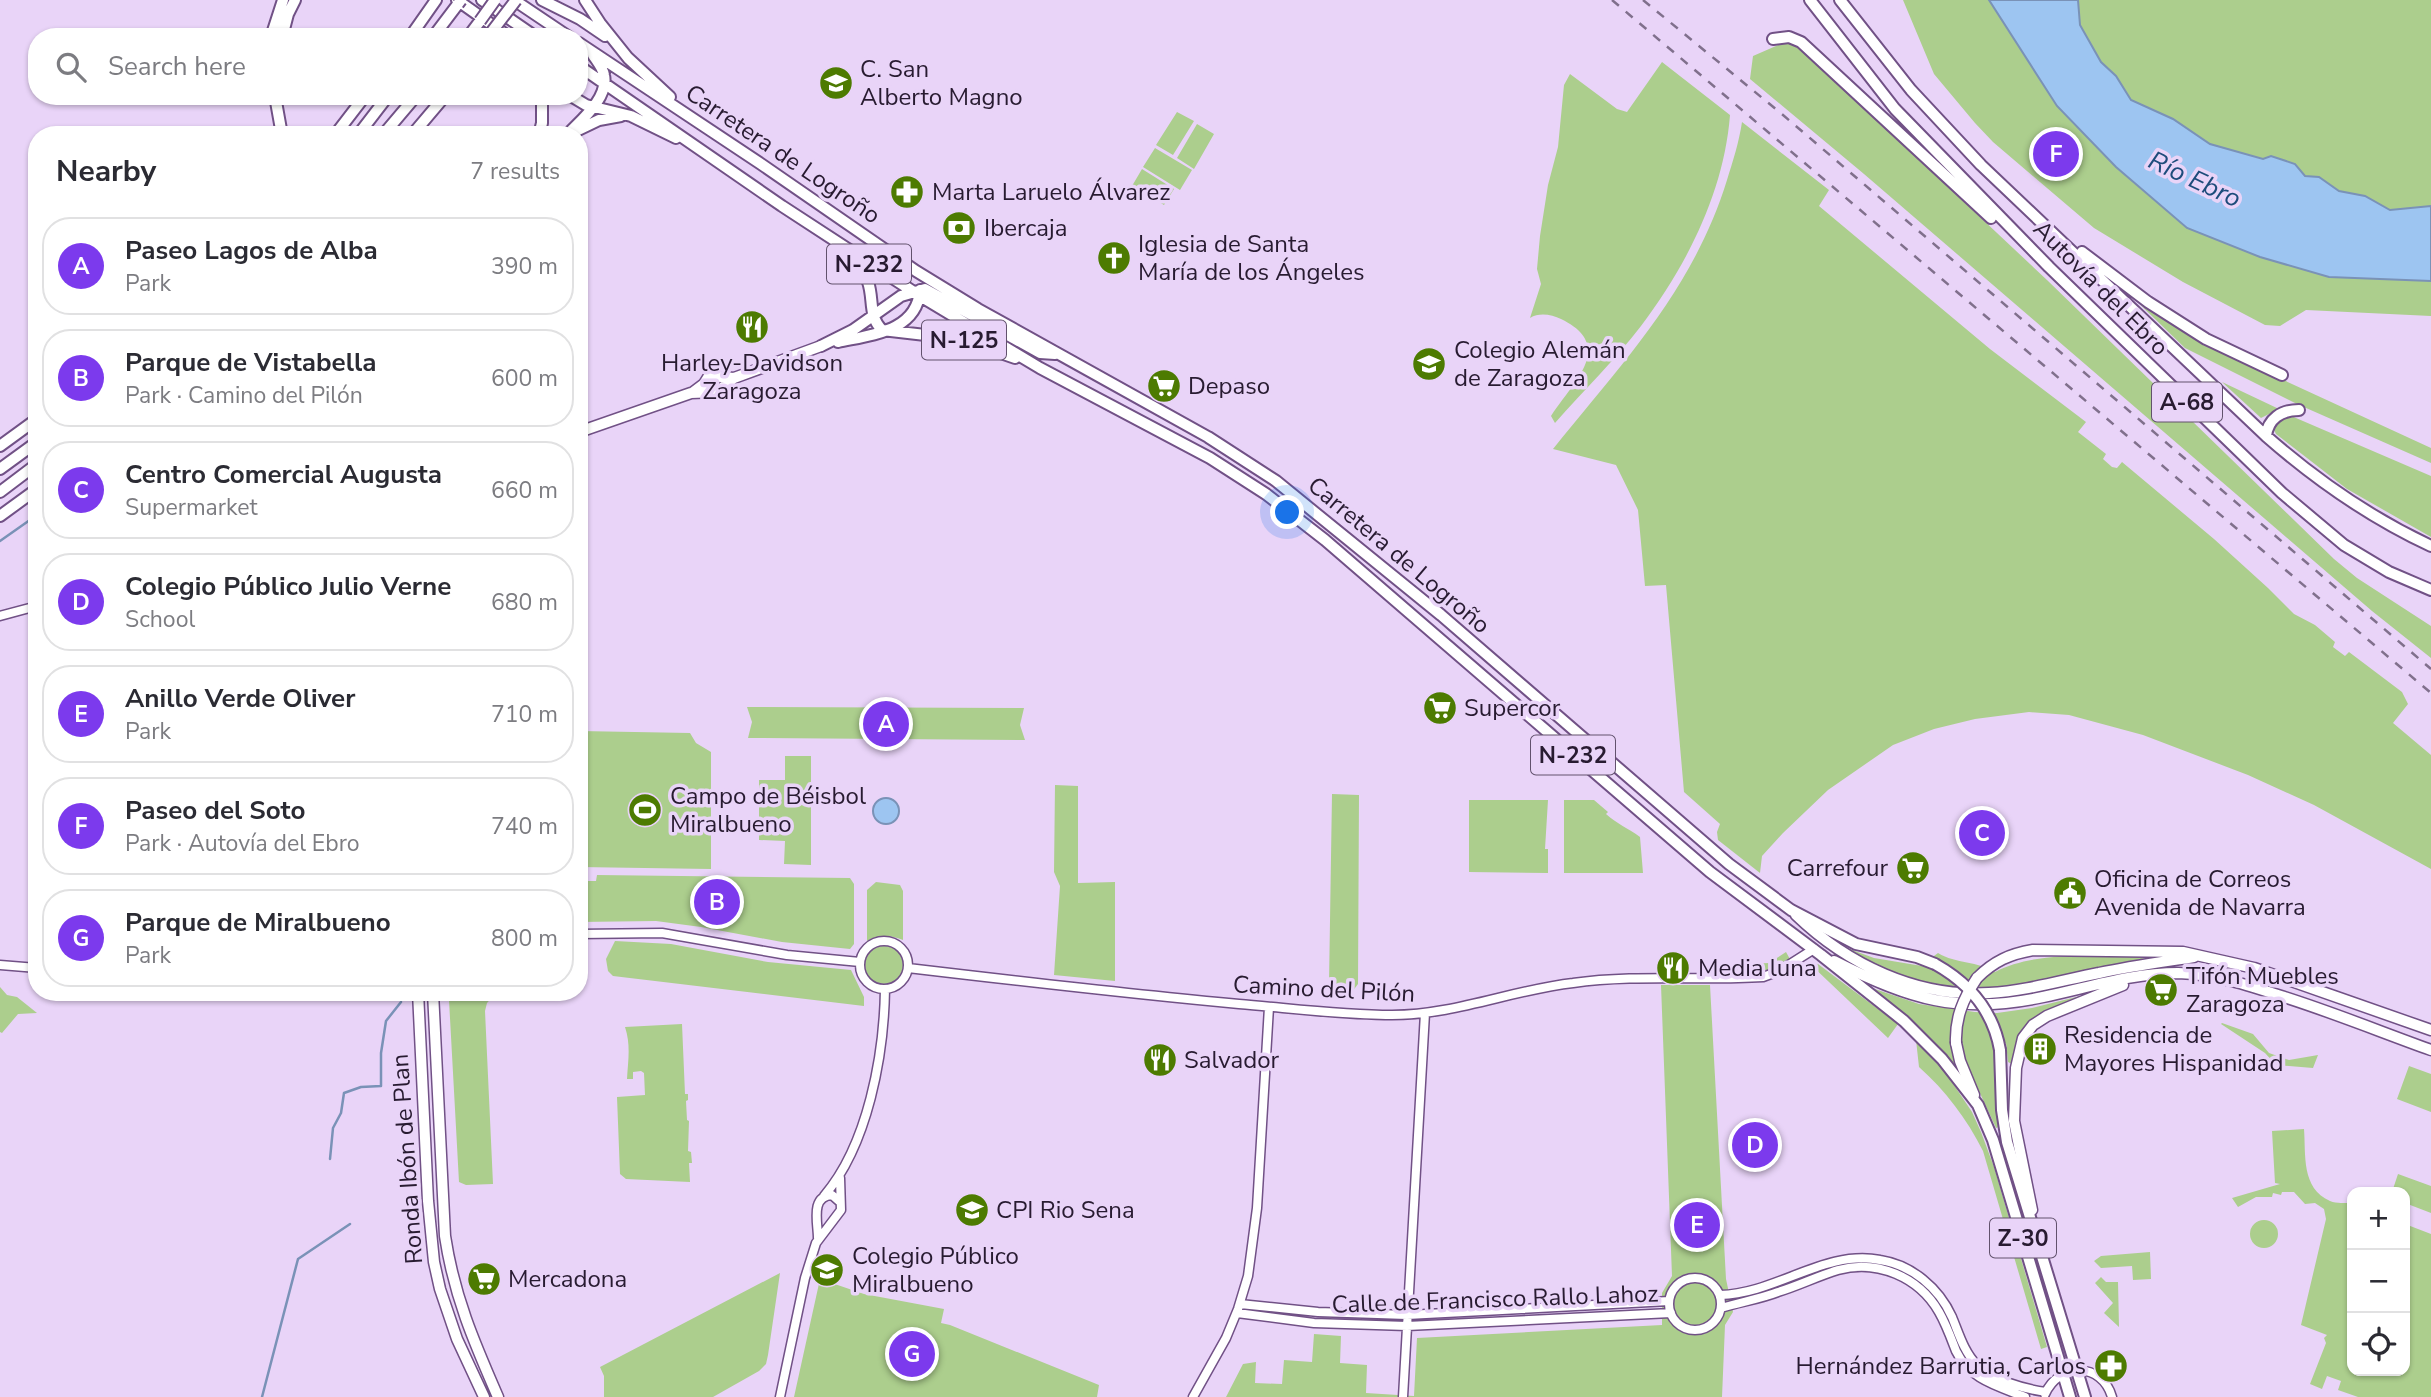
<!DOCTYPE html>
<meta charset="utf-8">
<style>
body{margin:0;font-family:"Nunito Sans",sans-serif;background:#f7f7f7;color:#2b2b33}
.controls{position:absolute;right:21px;bottom:21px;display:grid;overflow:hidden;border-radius:14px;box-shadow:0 2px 5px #0004}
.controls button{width:63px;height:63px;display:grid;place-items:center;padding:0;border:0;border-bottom:2px solid #e1e1e2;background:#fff;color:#2b2b33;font:35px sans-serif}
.you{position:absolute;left:1288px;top:513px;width:24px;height:24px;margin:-18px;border:5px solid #fff;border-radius:50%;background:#1a73e8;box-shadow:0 0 0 10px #1a73e833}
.badge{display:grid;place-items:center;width:46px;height:46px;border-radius:50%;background:#7c3aed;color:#fff;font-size:23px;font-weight:700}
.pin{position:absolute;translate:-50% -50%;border:4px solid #fff;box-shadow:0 2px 7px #0006}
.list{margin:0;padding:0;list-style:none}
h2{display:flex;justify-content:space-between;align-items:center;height:91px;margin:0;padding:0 28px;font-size:30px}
h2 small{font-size:23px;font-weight:400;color:#7c7c81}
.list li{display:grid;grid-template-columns:46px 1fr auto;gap:21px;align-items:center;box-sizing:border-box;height:98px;margin:0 14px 14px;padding:0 14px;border:2px solid #e1e1e2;border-radius:28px}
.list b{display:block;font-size:26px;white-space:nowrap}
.list p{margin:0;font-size:23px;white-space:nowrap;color:#7c7c81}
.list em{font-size:23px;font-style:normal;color:#7c7c81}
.icon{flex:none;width:38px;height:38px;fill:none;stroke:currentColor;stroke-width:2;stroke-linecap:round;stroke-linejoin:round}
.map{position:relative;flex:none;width:2431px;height:1397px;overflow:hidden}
.search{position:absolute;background:#fff;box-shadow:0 2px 5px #0004;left:28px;top:28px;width:560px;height:77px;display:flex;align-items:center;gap:18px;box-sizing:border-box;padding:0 24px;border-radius:28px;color:#7c7c81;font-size:26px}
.panel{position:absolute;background:#fff;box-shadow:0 2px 5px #0004;left:28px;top:126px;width:560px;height:875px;border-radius:28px}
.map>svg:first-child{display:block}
.green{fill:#acce8d}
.water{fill:#9dc5f1;stroke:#7a92b7;stroke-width:2}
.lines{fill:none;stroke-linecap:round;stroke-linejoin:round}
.stream{stroke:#7a92b7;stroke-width:2.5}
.minor-casing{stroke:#715186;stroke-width:11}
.major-casing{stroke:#715186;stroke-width:13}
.highway-casing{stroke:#715186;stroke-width:14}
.minor{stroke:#fff;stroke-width:8}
.major{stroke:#fff;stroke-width:10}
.highway{stroke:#fff;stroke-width:10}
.rail{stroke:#80708c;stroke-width:2.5;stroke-dasharray:9 9;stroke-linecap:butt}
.major-bridge-casing{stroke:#715186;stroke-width:13;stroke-linecap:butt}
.highway-bridge-casing{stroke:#715186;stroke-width:14;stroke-linecap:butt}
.major-bridge{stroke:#fff;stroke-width:10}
.highway-bridge{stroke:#fff;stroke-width:10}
.labels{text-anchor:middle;stroke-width:7;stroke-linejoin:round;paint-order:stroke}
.shield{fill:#e9d4f8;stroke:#62526d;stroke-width:2}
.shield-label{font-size:23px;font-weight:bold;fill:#281b31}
.poi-label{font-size:24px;fill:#281b31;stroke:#e9d4f8;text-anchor:start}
.street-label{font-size:24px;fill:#281b31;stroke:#e9d4f8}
.water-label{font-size:26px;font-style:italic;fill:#1d4c7b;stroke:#e9d4f8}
</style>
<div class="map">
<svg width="2431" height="1397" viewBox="0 0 2431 1397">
<rect width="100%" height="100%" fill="#e9d4f8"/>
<path class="green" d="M1903 0H1989L2057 106 2116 167 2149 196 2329 277 2431 281V316L2306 310 2280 326 2265 325 2183 282 2094 228 1993 142 1975 123 1934 74Z
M2078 0H2431V206L2390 210 2365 196 2339 191 2319 177 2305 176 2271 156 2263 159 2210 144 2173 119 2131 100 2116 76 2101 62 2080 25Z
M1785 42 1795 43 2047 280 2334 559 2357 578 2431 626V658L2372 611 1864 174 1750 79 1753 56Z
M1662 62 1730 115C1724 192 1687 265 1641 326 1616 359 1583 391 1555 423L1551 416C1572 383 1617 346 1561 319 1552 315 1540 312 1530 318L1541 284 1537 269 1540 236 1548 185 1558 147 1564 85 1570 74 1617 109 1627 112Z
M1177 112 1194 121 1173 155 1156 145Z
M1742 122 1829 190 1819 206 1990 349 2086 422 2078 432 2106 454 2103 459 2112 467 2117 468 2122 462 2214 539 2268 588 2294 614 2315 625 2335 642 2333 647 2345 656 2349 652 2402 692 2408 704 2393 723 2431 755V869L2314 805 2248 775 2143 735 2069 715 2029 712 1975 719 1934 729 1893 745 1828 790 1783 833 1762 856 1760 873 1718 840 1717 832 1720 824 1684 792 1666 585 1645 586 1638 510 1616 465 1553 449C1623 362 1693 290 1727 180 1733 161 1739 142 1742 122Z
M1197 124 1214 134 1194 169 1177 158Z
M1155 148 1192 170 1180 190 1143 167Z
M1142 169 1174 189 1164 205 1132 186Z
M2124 289 2264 371 2431 448V463L2297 404 2185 348Z
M2222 382 2279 409 2261 418Z
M2289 415 2431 476V537L2347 489 2276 434 2274 430 2277 422Z
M747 707 1024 708 1020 725 1025 740 748 738 752 722Z
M579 731 690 733 696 743 711 752V869L579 867Z
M785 756H811V865L784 864 785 841 759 840V780H785Z
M1055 785 1078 786V883L1115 882V981L1054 975 1060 886 1054 872Z
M1332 794 1359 795 1358 984 1352 992 1345 994 1335 991 1329 984Z
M1469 800H1548L1545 849H1548V873L1469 872Z
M1564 800H1594L1608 812 1606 814C1617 824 1628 828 1640 837L1643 873H1564Z
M597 875 850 878 854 884V944L850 949 782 942 701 927 656 921 579 922V881H596Z
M876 882 900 885 903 891V940C890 935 879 934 867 941V890Z
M615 941 671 944 768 962 851 970 864 997V1006L613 976 608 971 606 959Z
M865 965a19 19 0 1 1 38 0a19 19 0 1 1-38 0Z
M1844 947 1874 958 1928 967 1934 956 1938 953C1956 964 1978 961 1995 972 2037 950 2097 957 2144 956L2146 958 1993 991 1943 989 1881 970Z
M1786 952 1791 961 1772 973 1705 974V966L1769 963Z
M1809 963 1818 964 1898 1024 1888 1038Z
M1661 985H1710L1726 1279 1733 1312 1725 1325 1722 1397H1226L1243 1364 1256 1362 1255 1383 1282 1384 1284 1360 1312 1362 1314 1334 1341 1336 1340 1363 1367 1365 1366 1393 1414 1396 1417 1338 1662 1325V1293L1672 1276Z
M0 987 7 995 17 997 37 1013 18 1014 2 1033 0 1032Z
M1869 987 1919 1004 1975 1012 1997 1013 2032 1008 2088 994 2036 1021 2014 1065 2008 1062 2006 1043 1995 1046 1999 1127 1996 1128 1967 1065 1962 1042H1953L1960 1074 1937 1045Z
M451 992H510L496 993 487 1003 485 1011 493 1184 466 1185 459 1182 449 1000Z
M2222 1023 2253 1034 2269 1053 2289 1060 2318 1055 2313 1068 2276 1065 2265 1053 2221 1024Z
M682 1024 685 1094H688V1100L686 1101 687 1120 689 1121 688 1151 691 1152 692 1163H689L690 1182 626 1179 620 1174 617 1097 645 1095 644 1073 641 1071 633 1072V1079H627C628 1061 631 1045 625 1027Z
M1916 1040 1946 1073 1972 1112 1981 1132 1994 1167 2047 1347 2041 1349 1983 1151C1967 1119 1945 1090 1919 1067Z
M2409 1066 2431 1074V1112L2397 1099Z
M2304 1129C2306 1155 2301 1188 2330 1201 2337 1204 2345 1202 2352 1204V1371H2405V1224L2431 1234V1397H2358L2338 1390 2341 1381 2327 1376 2322 1389 2310 1384 2326 1343 2324 1338 2327 1335 2301 1325 2326 1219 2324 1209 2315 1203 2305 1204 2294 1192H2282L2281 1195 2273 1193 2272 1197H2256L2238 1207 2232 1198 2280 1184 2275 1183 2272 1131Z
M2398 1174 2431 1186V1213L2405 1203V1192H2392Z
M2250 1234a14 14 0 1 1 28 0a14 14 0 1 1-28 0Z
M2150 1252 2151 1279 2133 1280 2132 1266 2101 1268 2094 1261 2101 1256Z
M780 1273 768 1355 766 1364 759 1371 713 1397H604V1376L600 1367Z
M2101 1277 2106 1282H2118L2119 1327 2104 1313 2113 1303 2095 1283Z
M820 1279 864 1294 944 1309 941 1323 950 1325 1099 1385 1097 1397H794Z"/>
<path class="water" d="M1989 0H2078L2080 25 2101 62 2116 76 2131 100 2173 119 2210 144 2263 159 2271 156 2295 164 2305 176 2319 177 2339 191 2365 196 2390 210 2431 206V281L2329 277 2260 257 2187 228 2116 167 2057 106Z
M873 811a13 13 0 1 1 26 0a13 13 0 1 1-26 0Z"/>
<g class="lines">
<path class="stream" d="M0 541 37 515
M330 1159 333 1128 341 1113 344 1093 361 1087 381 1086V1053L386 1021 401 1002
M262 1397 298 1259 350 1224"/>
<g class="minor-casing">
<path id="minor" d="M0 616 37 606
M579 934 662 933 787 955 860 962
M860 965a24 24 0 1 1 48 0a24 24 0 1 1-48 0Z
M0 965 37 968
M908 968C1018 981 1128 994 1239 1004 1289 1008 1341 1015 1392 1015 1454 1015 1512 990 1573 983 1636 974 1700 981 1763 977L1779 971 1814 949
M824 1196C868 1145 884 1055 885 989
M818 1238C818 1223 810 1196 832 1195L840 1202
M1669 1304a26 26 0 1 1 52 0a26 26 0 1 1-52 0Z
M1720 1295C1776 1294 1825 1249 1880 1260 1912 1265 1939 1288 1952 1317 1959 1334 1964 1352 1977 1365 1993 1380 2024 1389 2046 1392
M1240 1304 1318 1312 1407 1315 1669 1301
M1721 1308C1740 1302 1760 1299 1778 1292 1798 1286 1818 1276 1838 1270 1877 1259 1919 1277 1939 1312 1946 1324 1951 1338 1956 1351 1970 1380 1998 1386 2025 1397
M1237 1313 1314 1323 1407 1326 1671 1313
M2045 1394C2059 1362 2102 1362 2112 1397
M780 1397 805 1278 816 1243 841 1210 840 1178
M1193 1397 1226 1338 1238 1309 1248 1276 1257 1208 1269 1007
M1403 1397 1425 1013"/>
</g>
<g class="major-casing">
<path id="major" d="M692 393 704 384 709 376 734 378
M579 432 691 393 717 392 734 378 821 346
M1796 915C1847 964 1917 998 1989 993 2026 991 2063 980 2099 973 2131 966 2162 962 2194 957
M1834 961C1908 999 1959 1015 2043 997 2087 988 2132 973 2178 973 2214 974 2248 985 2281 996 2332 1012 2381 1032 2431 1050
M1977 978C1994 961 2010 954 2033 950L2183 952 2254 968 2431 1030
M418 992 428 1201 434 1262 440 1289 457 1339 484 1397
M433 992 445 1236C454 1296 474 1342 498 1397
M1956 1043 1960 1061 1974 1095
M2032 1210 2014 1121 2016 1068 2023 1038 2033 1025 2047 1016 2123 985"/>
</g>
<g class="highway-casing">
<path id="highway" d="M457 0 509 37
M482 0 536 37
M514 0 569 37
M542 0 580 19 605 36
M585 0 600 23 628 58 670 97
M1810 0 1895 109 2049 267 2282 493 2344 545 2389 572 2431 590
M1840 0 1911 90 1981 165 2266 436C2315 479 2371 518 2431 546
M271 37 283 0
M282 37 288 14 295 0
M410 37 436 0
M433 37 458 4
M468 37 480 21
M1773 39 1789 37 1801 42 1991 218
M579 43 761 164 916 271 978 309 1208 437 1276 481 1441 615 1729 864 1791 910 1856 944 1917 957 1935 964
M579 66 782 206 920 296 1040 368 1210 458 1266 494 1325 540 1710 872 1821 955 1904 1021 1942 1059 1978 1105 1993 1140 2070 1397
M275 96 282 135
M571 96 586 105 631 116 676 138
M574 132 599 120 621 116
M335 135 365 96
M358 135 388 96
M383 135 416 96
M412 135 445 96
M539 135 542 123V96
M567 135C581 120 609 98 604 75 603 68 597 61 593 55
M842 251C851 260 863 270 868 282 874 299 868 316 882 330L960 339 1015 358
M2082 252 2148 302 2206 339 2282 375
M927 337 954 352
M838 342C870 335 917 332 920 290
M821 346 853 330 901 296 925 289 1040 353 1055 354
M2266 436C2268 419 2281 410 2299 410
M0 446 37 419
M0 469 37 442
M0 492 37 464
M0 516 37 489
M2000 1050 2002 1110 2007 1142 2085 1397"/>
</g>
<use href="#minor" class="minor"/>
<use href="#major" class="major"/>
<use href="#highway" class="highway"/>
<path class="rail" d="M1612 0 2431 693
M1643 0 1783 115 2431 669"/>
<g class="major-bridge-casing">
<path id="major-bridge" d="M1956 1043C1955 1018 1963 999 1977 978"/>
</g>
<g class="highway-bridge-casing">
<path id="highway-bridge" d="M458 4 461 0
M480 21 495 0
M490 34 516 0
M1935 964C1969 983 1993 1010 2000 1050"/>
</g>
<use href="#major-bridge" class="major-bridge"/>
<use href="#highway-bridge" class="highway-bridge"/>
</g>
<defs>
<g id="university-disc" transform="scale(1.75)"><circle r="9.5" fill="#4d7b01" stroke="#e9d4f8"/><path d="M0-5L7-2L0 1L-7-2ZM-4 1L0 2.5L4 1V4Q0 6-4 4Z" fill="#fff"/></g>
<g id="pharmacy-disc" transform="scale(1.75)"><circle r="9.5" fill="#4d7b01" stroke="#e9d4f8"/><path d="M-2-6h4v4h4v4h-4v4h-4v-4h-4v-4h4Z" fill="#fff"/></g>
<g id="bank-disc" transform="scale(1.75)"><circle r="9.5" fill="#4d7b01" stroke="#e9d4f8"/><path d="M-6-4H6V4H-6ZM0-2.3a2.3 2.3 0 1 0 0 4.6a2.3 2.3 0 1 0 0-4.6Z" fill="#fff"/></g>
<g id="church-disc" transform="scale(1.75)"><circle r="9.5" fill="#4d7b01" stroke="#e9d4f8"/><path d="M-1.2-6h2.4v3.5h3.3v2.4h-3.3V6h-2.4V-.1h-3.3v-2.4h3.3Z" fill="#fff"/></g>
<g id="restaurant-disc" transform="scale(1.75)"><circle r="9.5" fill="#4d7b01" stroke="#e9d4f8"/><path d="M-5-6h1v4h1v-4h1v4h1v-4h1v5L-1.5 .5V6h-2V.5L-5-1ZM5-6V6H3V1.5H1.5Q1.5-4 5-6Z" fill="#fff"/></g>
<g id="school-disc" transform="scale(1.75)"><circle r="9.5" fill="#4d7b01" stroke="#e9d4f8"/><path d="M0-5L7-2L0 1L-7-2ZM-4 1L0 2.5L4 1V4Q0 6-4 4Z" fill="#fff"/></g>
<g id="supermarket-disc" transform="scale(1.75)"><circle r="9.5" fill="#4d7b01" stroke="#e9d4f8"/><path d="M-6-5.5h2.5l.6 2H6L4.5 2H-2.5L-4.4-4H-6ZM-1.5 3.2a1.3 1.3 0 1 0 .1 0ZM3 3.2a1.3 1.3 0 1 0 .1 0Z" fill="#fff"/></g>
<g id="stadium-disc" transform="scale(1.75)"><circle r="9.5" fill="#4d7b01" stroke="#e9d4f8"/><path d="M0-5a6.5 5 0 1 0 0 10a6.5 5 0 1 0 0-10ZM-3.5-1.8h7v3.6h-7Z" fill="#fff"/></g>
<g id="civic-disc" transform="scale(1.75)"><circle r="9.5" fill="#4d7b01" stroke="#e9d4f8"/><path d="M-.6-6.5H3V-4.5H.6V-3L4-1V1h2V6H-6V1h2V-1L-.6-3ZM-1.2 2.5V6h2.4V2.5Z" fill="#fff"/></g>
<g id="building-disc" transform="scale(1.75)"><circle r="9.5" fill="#4d7b01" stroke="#e9d4f8"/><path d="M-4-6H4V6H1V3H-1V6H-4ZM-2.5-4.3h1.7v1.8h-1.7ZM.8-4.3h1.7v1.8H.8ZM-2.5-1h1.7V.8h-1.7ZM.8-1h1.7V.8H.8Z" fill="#fff"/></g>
</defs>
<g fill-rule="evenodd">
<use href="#university-disc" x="836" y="83"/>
<use href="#pharmacy-disc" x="907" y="192"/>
<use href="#bank-disc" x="959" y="228"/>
<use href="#church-disc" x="1114" y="258"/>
<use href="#restaurant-disc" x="752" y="327"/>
<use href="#school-disc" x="1429" y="364"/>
<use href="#supermarket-disc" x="1164" y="386"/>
<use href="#supermarket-disc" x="1440" y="708"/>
<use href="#stadium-disc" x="645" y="810"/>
<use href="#supermarket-disc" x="1913" y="868"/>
<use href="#civic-disc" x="2070" y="893"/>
<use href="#restaurant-disc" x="1673" y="968"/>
<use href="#supermarket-disc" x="2161" y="990"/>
<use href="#building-disc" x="2040" y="1049"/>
<use href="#restaurant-disc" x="1160" y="1060"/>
<use href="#school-disc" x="972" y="1210"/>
<use href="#school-disc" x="827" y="1270"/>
<use href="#supermarket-disc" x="484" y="1279"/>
<use href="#pharmacy-disc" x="2111" y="1366"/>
</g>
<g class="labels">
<g class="shield">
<rect x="827" y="244.5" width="84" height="39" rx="5"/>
<rect x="922" y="320.5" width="84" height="39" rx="5"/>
<rect x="2152" y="382.5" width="70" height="39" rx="5"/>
<rect x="1531" y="735.5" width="84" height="39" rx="5"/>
<rect x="1990" y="1218.5" width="66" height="39" rx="5"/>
</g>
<g class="shield-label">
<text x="869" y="272">N-232</text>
<text x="964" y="348">N-125</text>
<text x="2187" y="410">A-68</text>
<text x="1573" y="763">N-232</text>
<text x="2023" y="1246">Z-30</text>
</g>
<g class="poi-label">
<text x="860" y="77">C. San<tspan x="860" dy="28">Alberto Magno</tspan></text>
<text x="932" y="200">Marta Laruelo Álvarez</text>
<text x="984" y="236">Ibercaja</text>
<text x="1138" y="252">Iglesia de Santa<tspan x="1138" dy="28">María de los Ángeles</tspan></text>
<text x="1454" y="358">Colegio Alemán<tspan x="1454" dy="28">de Zaragoza</tspan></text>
<text x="752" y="371" text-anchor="middle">Harley-Davidson<tspan x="752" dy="28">Zaragoza</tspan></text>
<text x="1188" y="394">Depaso</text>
<text x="1464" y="716">Supercor</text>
<text x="670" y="804">Campo de Béisbol<tspan x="670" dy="28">Miralbueno</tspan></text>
<text x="1888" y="876" text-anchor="end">Carrefour</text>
<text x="2094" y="887">Oficina de Correos<tspan x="2094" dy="28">Avenida de Navarra</tspan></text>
<text x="1698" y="976">Media luna</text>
<text x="2186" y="984">Tifón Muebles<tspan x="2186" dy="28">Zaragoza</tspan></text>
<text x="2064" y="1043">Residencia de<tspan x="2064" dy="28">Mayores Hispanidad</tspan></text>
<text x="1184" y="1068">Salvador</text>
<text x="996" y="1218">CPI Rio Sena</text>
<text x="852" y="1264">Colegio Público<tspan x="852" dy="28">Miralbueno</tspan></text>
<text x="508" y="1287">Mercadona</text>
<text x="2086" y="1374" text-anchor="end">Hernández Barrutia, Carlos</text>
</g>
<g class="street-label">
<text transform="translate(783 154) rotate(34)" y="8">Carretera de Logroño</text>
<text transform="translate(2101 288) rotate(45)" y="8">Autovía del Ebro</text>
<text transform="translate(1399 555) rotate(40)" y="8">Carretera de Logroño</text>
<text transform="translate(1324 989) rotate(3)" y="8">Camino del Pilón</text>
<text transform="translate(407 1159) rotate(-94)" y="8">Ronda Ibón de Plan</text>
<text transform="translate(1495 1299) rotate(-2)" y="8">Calle de Francisco Rallo Lahoz</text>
</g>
<g class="water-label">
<text transform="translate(2195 179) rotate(25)" y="9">Río Ebro</text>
</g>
</g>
</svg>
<div class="controls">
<button>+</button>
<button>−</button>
<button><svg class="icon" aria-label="locate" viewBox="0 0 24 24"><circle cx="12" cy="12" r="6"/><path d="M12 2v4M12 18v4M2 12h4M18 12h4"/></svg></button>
</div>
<div class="you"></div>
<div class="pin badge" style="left:886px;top:724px">A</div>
<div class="pin badge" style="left:717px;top:902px">B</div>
<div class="pin badge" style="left:1982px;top:833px">C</div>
<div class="pin badge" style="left:1755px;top:1145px">D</div>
<div class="pin badge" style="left:1697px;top:1225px">E</div>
<div class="pin badge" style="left:2056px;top:154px">F</div>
<div class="pin badge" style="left:912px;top:1354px">G</div>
<div class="search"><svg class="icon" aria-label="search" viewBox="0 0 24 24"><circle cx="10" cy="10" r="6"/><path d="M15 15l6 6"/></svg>Search here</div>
<section class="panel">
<h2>Nearby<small>7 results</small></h2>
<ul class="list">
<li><span class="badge">A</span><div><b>Paseo Lagos de Alba</b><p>Park</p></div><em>390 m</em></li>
<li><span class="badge">B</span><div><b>Parque de Vistabella</b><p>Park · Camino del Pilón</p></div><em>600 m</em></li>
<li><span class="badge">C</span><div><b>Centro Comercial Augusta</b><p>Supermarket</p></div><em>660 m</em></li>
<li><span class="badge">D</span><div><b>Colegio Público Julio Verne</b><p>School</p></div><em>680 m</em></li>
<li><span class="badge">E</span><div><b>Anillo Verde Oliver</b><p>Park</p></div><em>710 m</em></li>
<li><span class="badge">F</span><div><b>Paseo del Soto</b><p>Park · Autovía del Ebro</p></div><em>740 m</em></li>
<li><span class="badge">G</span><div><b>Parque de Miralbueno</b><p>Park</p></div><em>800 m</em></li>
</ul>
</section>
</div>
